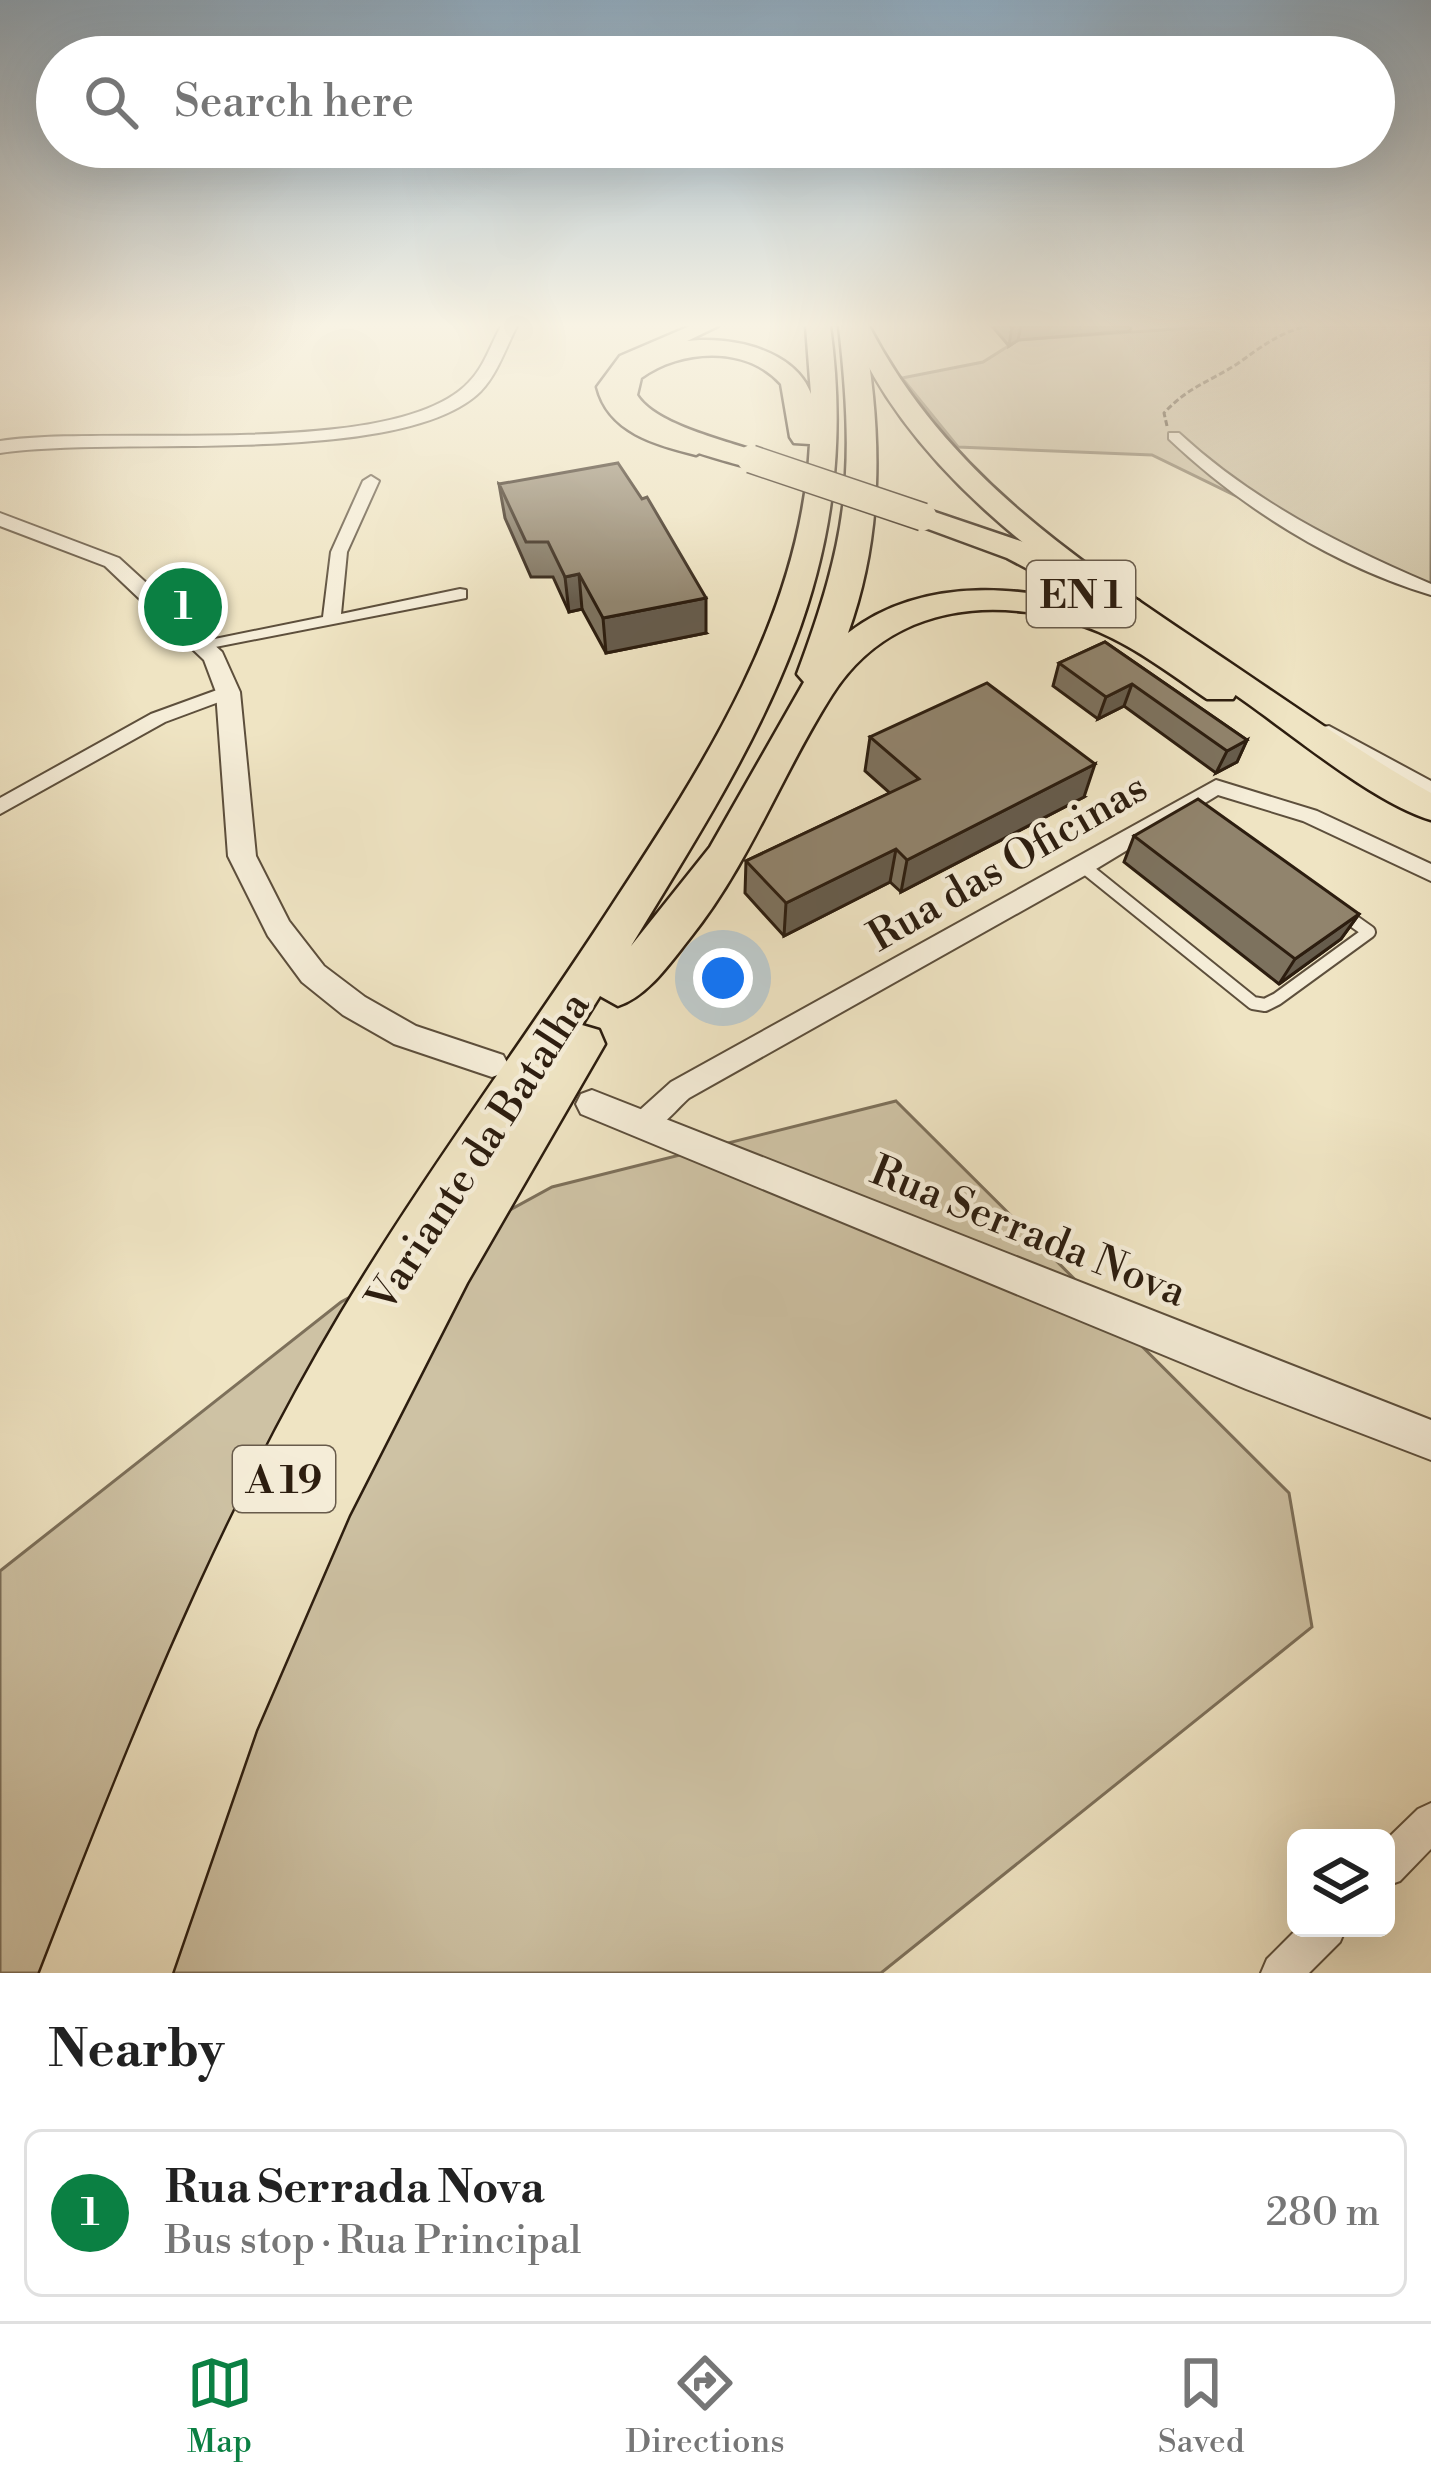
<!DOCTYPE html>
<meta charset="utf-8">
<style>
body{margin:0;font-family:"Libre Bodoni",serif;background:#f2f2f2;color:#222}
.controls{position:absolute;right:36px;bottom:36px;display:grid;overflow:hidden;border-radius:18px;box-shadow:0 12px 48px #0002}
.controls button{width:108px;height:108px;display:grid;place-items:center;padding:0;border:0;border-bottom:3px solid #e0e0e0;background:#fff;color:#222;font:60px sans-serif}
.you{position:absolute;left:723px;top:978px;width:42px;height:42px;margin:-30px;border:9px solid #fff;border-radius:50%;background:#1a73e8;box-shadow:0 0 0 18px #1a73e833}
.badge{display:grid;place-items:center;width:78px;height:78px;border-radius:50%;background:#0b8043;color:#fff;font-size:39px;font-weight:700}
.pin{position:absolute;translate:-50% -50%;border:6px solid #fff;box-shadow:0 3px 12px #0006}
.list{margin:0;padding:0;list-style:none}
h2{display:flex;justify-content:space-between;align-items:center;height:156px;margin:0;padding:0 48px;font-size:51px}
h2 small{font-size:39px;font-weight:400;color:#767676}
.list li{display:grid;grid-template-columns:78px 1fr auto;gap:36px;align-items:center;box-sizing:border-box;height:168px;margin:0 24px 24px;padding:0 24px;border:3px solid #e0e0e0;border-radius:18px}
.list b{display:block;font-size:45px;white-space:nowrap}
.list p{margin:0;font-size:39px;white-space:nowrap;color:#767676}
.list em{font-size:39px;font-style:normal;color:#767676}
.icon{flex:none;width:66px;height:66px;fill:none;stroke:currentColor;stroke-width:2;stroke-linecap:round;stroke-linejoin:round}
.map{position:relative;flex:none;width:1431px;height:1973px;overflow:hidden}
.search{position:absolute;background:#fff;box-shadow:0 12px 48px #0002;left:36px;right:36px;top:36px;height:132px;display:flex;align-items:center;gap:30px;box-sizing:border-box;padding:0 42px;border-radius:66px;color:#767676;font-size:45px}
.sheet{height:348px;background:#fff}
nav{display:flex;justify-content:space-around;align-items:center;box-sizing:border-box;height:168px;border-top:3px solid #e0e0e0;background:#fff;font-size:33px;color:#767676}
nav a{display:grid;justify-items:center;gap:6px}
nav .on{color:#0b8043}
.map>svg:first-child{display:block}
.green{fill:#cec2a4;stroke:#7d705a;stroke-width:3}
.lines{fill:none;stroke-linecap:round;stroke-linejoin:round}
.service-casing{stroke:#5d4f3c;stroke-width:16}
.minor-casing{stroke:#5d4f3c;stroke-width:4}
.tertiary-casing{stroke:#5d4f3c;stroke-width:4}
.primary-casing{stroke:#2c1d0f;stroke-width:5}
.motorway-casing{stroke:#2c1d0f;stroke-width:5}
.path{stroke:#2c1d0f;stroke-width:3;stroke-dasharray:6 3;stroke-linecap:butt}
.service{stroke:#f5edd8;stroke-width:12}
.minor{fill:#f5edd8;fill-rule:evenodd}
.tertiary{fill:#f5edd8;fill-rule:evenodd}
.primary{fill:#efe4c3;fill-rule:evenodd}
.motorway{fill:#efe4c3;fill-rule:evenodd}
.motorway-bridge-casing{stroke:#2c1d0f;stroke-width:30;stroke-linecap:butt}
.motorway-bridge{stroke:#efe4c3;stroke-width:27}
.wall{fill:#7d725e;stroke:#2c1d0f;stroke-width:3}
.shaded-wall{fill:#665c4c;stroke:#2c1d0f;stroke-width:3}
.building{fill:#91846d;stroke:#2c1d0f;stroke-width:3}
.labels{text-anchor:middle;stroke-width:9;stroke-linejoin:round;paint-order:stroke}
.shield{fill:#f5edd8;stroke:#685b4b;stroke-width:3}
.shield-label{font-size:39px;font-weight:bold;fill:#2c1d0f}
.street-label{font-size:42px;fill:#2c1d0f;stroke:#f5edd8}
</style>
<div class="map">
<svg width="1431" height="1973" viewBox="0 0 1431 1973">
<rect width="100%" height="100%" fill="#efe4c3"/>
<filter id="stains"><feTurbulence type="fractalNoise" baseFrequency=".00167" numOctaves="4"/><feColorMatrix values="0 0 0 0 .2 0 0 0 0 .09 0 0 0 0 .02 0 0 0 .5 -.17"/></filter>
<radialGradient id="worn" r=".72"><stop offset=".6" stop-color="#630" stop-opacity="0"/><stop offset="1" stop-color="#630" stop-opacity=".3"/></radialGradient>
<path class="green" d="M1219 326H1431V591L1152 455 958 447 902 378 983 362 1018 340Z
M896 1101 1289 1493 1312 1627 881 1973H0V1571L341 1302 552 1187Z"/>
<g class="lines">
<g class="service-casing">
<path id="service" d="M1083 866 1253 1003 1265 1005 1277 999 1369 932 1345 915"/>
</g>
<g class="minor-casing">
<path id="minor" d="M1169 433H1179C1254 502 1338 544 1431 584V595C1334 566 1242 508 1169 439Z
M371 476 379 481 347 552 341 614 460 589 466 590V598L200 650V642L323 617 331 552 363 481Z
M228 686 235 688V696L165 722 0 814V798L151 714Z
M1329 726 1431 781V797L1322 737V727Z
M1216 780 1317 811 1431 864V881L1303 821 1218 795 1091 872 689 1098C673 1112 653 1141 631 1134L627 1126 631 1118 671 1082Z
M1431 1803V1849L1400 1881 1386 1886V1840L1418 1809Z
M1298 1928H1346L1340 1942 1309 1973H1261L1267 1959Z"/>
</g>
<g class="tertiary-casing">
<path id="tertiary" d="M501 326H517C506 347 498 373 481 391 403 469 112 435 0 453V441C109 424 395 461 469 382 484 367 491 344 501 326Z
M0 513 119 558 222 652 240 692 256 856 289 921 324 966 365 997 416 1026 503 1055 508 1064 503 1073 492 1077 394 1044 343 1015 302 982 268 936 228 856 216 692 204 660 105 566 0 526Z
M592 1090 1431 1420V1460L1246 1389 581 1114 576 1104 581 1094Z"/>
</g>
<g class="primary-casing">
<path id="primary" d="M690 326H718L636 366 619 387C630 424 672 433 705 443L708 448 696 455C655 445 608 432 597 387L620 356Z
M849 326H869C950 482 1090 568 1232 664 1297 708 1362 754 1431 793V820C1376 804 1295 737 1247 703 1100 598 921 499 849 326Z"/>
</g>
<g class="motorway-casing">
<path id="motorway" d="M806 326H830C865 576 756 742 631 946L710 847 804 682 797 674C849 535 855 472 839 326H863C882 430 884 533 848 633 924 574 1035 583 1121 618 1161 634 1197 660 1233 683L1238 691 1233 699H1207C1172 675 1138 649 1099 632 1003 592 891 602 832 695 781 775 750 863 690 938 670 963 648 996 618 1006L600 996 582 1025 599 1030 605 1044 467 1283 349 1515 256 1730 172 1973H40C127 1748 217 1521 341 1313 425 1173 523 1042 612 905 704 765 801 616 810 444L794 443 790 437 781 384C746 345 681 349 641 378L637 395C655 425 728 441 761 453L765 459 761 465 751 468C705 456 635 438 611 395 613 386 614 376 621 369 664 324 788 331 811 394Z
M923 508 1029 544 1139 601 1144 608 1127 618 1115 615 1007 558 912 523 908 517 912 511Z"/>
</g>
<path class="path" d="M1167 426 1164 413C1188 387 1209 382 1237 364 1261 347 1277 334 1306 326"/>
<use href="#service" class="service"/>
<use href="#minor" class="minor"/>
<use href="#tertiary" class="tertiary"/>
<use href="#primary" class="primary"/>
<use href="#motorway" class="motorway"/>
<g class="motorway-bridge-casing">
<path id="motorway-bridge" d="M751 459 923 517"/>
</g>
<use href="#motorway-bridge" class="motorway-bridge"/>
</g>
<path class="wall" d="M992 326H1131L1130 331 1018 340 1009 346Z
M499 484 706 633 606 653 582 609 569 612 553 577H531L505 518Z
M1105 642 1247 740 1237 762 1216 773 1124 706 1098 719 1053 686 1059 663Z
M870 737 1084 797 901 892 890 882 784 936 745 893 746 861 890 793 865 771Z
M1134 836 1359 914 1341 939 1279 984 1124 862Z"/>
<path class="shaded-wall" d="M1012 326H1021L1018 340 1009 346Z
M579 574 582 609 569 612 565 577Z
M706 598V633L606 653 603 618Z
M1132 684 1124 706 1098 719 1106 697Z
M1247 740 1237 762 1216 773 1227 751Z
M1095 764 1084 797 901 892 907 860Z
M896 849 890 882 784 936 786 903Z
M1359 914 1341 939 1279 984 1295 959Z"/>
<path class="building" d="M618 463 642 499 647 497 706 598 603 618 579 574 565 577 548 542H526L499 484Z
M1105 642 1247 740 1227 751 1132 684 1106 697 1059 663Z
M987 683 1095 764 907 860 896 849 786 903 746 861 919 779 870 737Z
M1198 799 1359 914 1295 959 1134 836Z"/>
<linearGradient id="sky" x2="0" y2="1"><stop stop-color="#90acc1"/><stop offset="0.54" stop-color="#f8f3e4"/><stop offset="1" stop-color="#f8f3e4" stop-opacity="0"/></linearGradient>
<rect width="1431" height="602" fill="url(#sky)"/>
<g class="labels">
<g class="shield">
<rect x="1027" y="561" width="108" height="66" rx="9"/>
<rect x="233" y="1446" width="102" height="66" rx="9"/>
</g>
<g class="shield-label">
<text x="1081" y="608">EN 1</text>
<text x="284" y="1493">A 19</text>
</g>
<g class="street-label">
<text transform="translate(1007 861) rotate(-30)" y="15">Rua das Oficinas</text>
<text transform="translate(477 1151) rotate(-57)" y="15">Variante da Batalha</text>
<text transform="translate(1029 1230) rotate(22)" y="15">Rua Serrada Nova</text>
</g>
</g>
<rect width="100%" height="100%" filter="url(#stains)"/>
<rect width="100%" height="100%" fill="url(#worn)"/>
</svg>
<div class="controls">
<button><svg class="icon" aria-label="layers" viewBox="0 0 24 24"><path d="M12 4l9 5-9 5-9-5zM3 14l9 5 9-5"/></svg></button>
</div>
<div class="you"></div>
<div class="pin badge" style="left:183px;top:607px">1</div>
<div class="search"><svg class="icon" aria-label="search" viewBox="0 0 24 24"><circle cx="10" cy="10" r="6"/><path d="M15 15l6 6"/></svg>Search here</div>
</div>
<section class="sheet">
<h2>Nearby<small></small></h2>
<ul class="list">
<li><span class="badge">1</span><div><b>Rua Serrada Nova</b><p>Bus stop · Rua Principal</p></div><em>280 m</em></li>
</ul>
</section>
<nav>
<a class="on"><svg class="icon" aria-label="map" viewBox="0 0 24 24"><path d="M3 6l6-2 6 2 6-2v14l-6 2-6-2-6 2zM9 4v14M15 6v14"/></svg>Map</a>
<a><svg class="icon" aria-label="directions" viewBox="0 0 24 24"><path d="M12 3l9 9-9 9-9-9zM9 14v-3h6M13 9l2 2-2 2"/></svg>Directions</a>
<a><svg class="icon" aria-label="saved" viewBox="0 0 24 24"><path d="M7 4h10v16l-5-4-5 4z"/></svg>Saved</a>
</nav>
